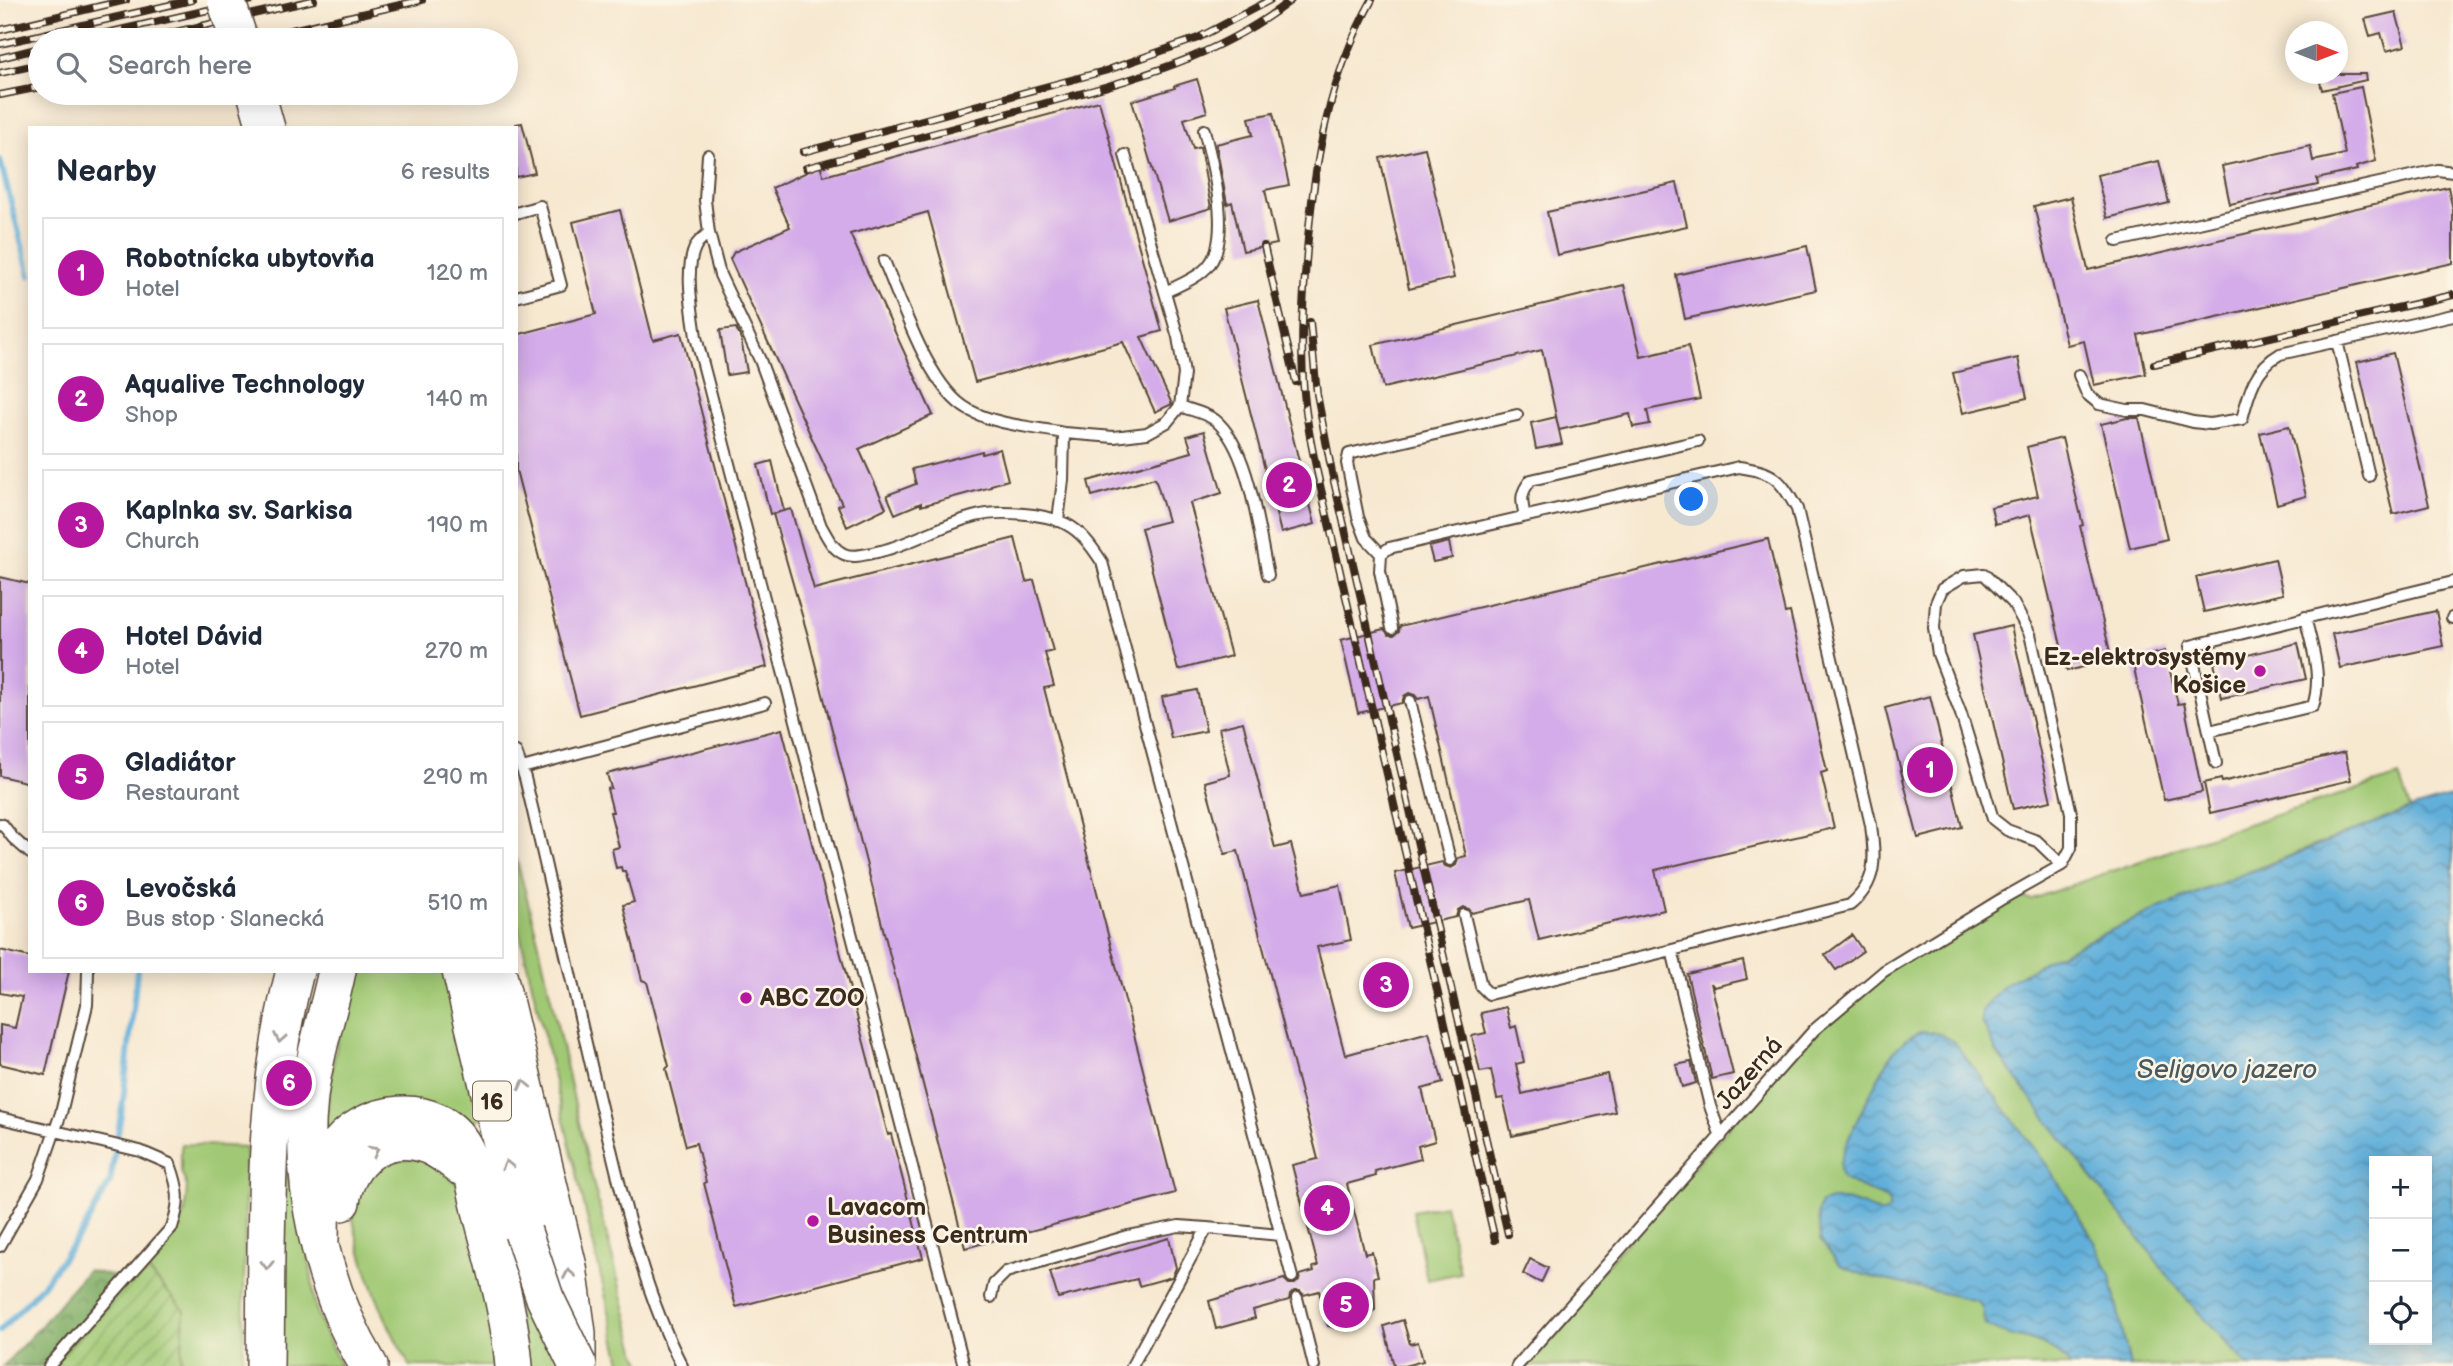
<!DOCTYPE html>
<meta charset="utf-8">
<style>
body{margin:0;font-family:"Balsamiq Sans",sans-serif;background:#f2f2f3;color:#1f2937}
.controls{position:absolute;right:21px;bottom:21px;display:grid;overflow:hidden;border-radius:0px;box-shadow:0 4px 18px #0003}
.controls button{width:63px;height:63px;display:grid;place-items:center;padding:0;border:0;border-bottom:2px solid #e0e1e3;background:#fff;color:#1f2937;font:35px sans-serif}
.compass{position:absolute;left:2285px;top:21px;width:63px;height:63px;border-radius:50%;background:#fff;box-shadow:0 4px 18px #0003;rotate:90deg}
.you{position:absolute;left:1692px;top:500px;width:24px;height:24px;margin:-18px;border:5px solid #fff;border-radius:50%;background:#1a73e8;box-shadow:0 0 0 10px #1a73e833}
.badge{display:grid;place-items:center;width:46px;height:46px;border-radius:50%;background:#b5179e;color:#fff;font-size:23px;font-weight:700}
.pin{position:absolute;translate:-50% -50%;border:4px solid #fff;box-shadow:0 2px 7px #0006}
.list{margin:0;padding:0;list-style:none}
h2{display:flex;justify-content:space-between;align-items:center;height:91px;margin:0;padding:0 28px;font-size:30px}
h2 small{font-size:23px;font-weight:400;color:#747a83}
.list li{display:grid;grid-template-columns:46px 1fr auto;gap:21px;align-items:center;box-sizing:border-box;height:112px;margin:0 14px 14px;padding:0 14px;border:2px solid #e0e1e3;border-radius:0px}
.list b{display:block;font-size:26px;white-space:nowrap}
.list p{margin:0;font-size:23px;white-space:nowrap;color:#747a83}
.list em{font-size:23px;font-style:normal;color:#747a83}
.icon{flex:none;width:38px;height:38px;fill:none;stroke:currentColor;stroke-width:2;stroke-linecap:round;stroke-linejoin:round}
.map{position:relative;flex:none;width:2453px;height:1366px;overflow:hidden}
.search{position:absolute;background:#fff;box-shadow:0 4px 18px #0003;left:28px;top:28px;width:490px;height:77px;display:flex;align-items:center;gap:18px;box-sizing:border-box;padding:0 24px;border-radius:38px;color:#747a83;font-size:26px}
.panel{position:absolute;background:#fff;box-shadow:0 4px 18px #0003;left:28px;top:126px;width:490px;height:847px;border-radius:0px}
.map>svg:first-child{display:block}
.grass{fill:#a1c974;stroke:#6e7a49;stroke-width:2}
.forest{fill:url(#forest-crowns);stroke:#5e6c42;stroke-width:2}
.garden{fill:url(#garden-furrows);stroke:#6e7a49;stroke-width:2}
.water{fill:url(#water-waves);stroke:#4e6c7c;stroke-width:2;fill-rule:evenodd}
.lines{fill:none;stroke-linecap:round;stroke-linejoin:round}
.stream{stroke:#60afda;stroke-width:6}
.building{fill:#d4ace9}
.lane-casing{stroke:#574639;stroke-width:14}
.highway-casing{stroke:#574639;stroke-width:40}
.lane{stroke:#fff;stroke-width:10}
.highway{stroke:#fff;stroke-width:37}
.rail-casing{stroke:#3b2a1e;stroke-width:8}
.rail{stroke:#fcf5e5;stroke-width:5;stroke-dasharray:16;stroke-linecap:butt}
.highway-bridge-casing{stroke:#574639;stroke-width:40;stroke-linecap:butt}
.highway-bridge{stroke:#fff;stroke-width:37}
.oneway{stroke:#a79f9a}
.poi-dot{fill:#b5179e;stroke:#fcf5e5;stroke-width:2.5}
.labels{text-anchor:middle;stroke-width:5;stroke-linejoin:round;paint-order:stroke}
.shield{fill:#fcf5e5;stroke:#75675a;stroke-width:2}
.shield-label{font-size:23px;font-weight:bold;fill:#3b2a1e}
.poi-label{font-size:24px;font-weight:bold;fill:#3b2a1e;stroke:#fcf5e5;text-anchor:start}
.street-label{font-size:24px;fill:#3b2a1e;stroke:#fcf5e5}
.water-label{font-size:26px;font-style:italic;fill:#485960;stroke:#fcf5e5}
</style>
<div class="map">
<svg width="2453" height="1366" viewBox="0 0 2453 1366">
<defs>
<pattern id="forest-crowns" width="20" height="18" patternUnits="userSpaceOnUse" patternTransform="scale(1.75)"><rect width="20" height="18" fill="#80ad66"/><path d="M2 6a3 3 0 1 1 6 0M12 15a3 3 0 1 1 6 0" fill="none" stroke="#6a8d53"/></pattern>
<pattern id="garden-furrows" width="10" height="10" patternUnits="userSpaceOnUse" patternTransform="scale(1.75)"><rect width="10" height="10" fill="#a1c974"/><path d="M-1 1l2-2M0 10L10 0M9 11l2-2" fill="none" stroke="#84a35f"/></pattern>
<pattern id="water-waves" width="16" height="10" patternUnits="userSpaceOnUse" patternTransform="scale(1.75)"><rect width="16" height="10" fill="#60afda"/><path d="M0 5q4-4 8 0t8 0" fill="none" stroke="#508fb0"/></pattern>
</defs>
<rect width="100%" height="100%" fill="#fcf5e5"/>
<filter id="ink" filterUnits="userSpaceOnUse"><feTurbulence type="fractalNoise" baseFrequency=".0143" numOctaves="2"/><feDisplacementMap in="SourceGraphic" scale="14" xChannelSelector="R" yChannelSelector="G"/><feConvolveMatrix kernelMatrix="1 2 1 2 8 2 1 2 1" color-interpolation-filters="sRGB"/></filter>
<filter id="wash" filterUnits="userSpaceOnUse"><feTurbulence type="fractalNoise" baseFrequency=".00686" numOctaves="4" result="noise"/><feDisplacementMap in="SourceGraphic" scale="28" xChannelSelector="R" yChannelSelector="G"/><feGaussianBlur stdDeviation="1.57" result="paint"/><feColorMatrix in="noise" values="0 0 0 0 0 0 0 0 0 0 0 0 0 0 0 0 0 1.4 0 .05"/><feComposite in="paint" operator="in"/></filter>
<g filter="url(#wash)">
<rect width="100%" height="100%" fill="#f7e8d0"/>
<path class="grass" d="M2399 776 2410 809C2272 863 2131 913 2002 986L2048 1121 2184 1296 2248 1366H1517L1814 1031 1880 974 2005 896 2032 899 2235 828Z
M516 857 538 940 587 1158 637 1354 643 1366H622L516 917Z
M350 971H449L481 1118 476 1119 485 1154 565 1366H528L482 1155 328 1142 324 1133 331 1076Z
M285 1085 313 1286C312 1313 330 1342 341 1366H278Z
M181 1144 246 1147 243 1366H181L184 1310 144 1266 177 1229 185 1213 187 1186 181 1172Z
M376 1159H434L461 1189 500 1366H410C382 1317 361 1266 351 1209Z
M1445 1205 1460 1273 1427 1280 1413 1211Z"/>
<path class="forest" d="M87 1270 130 1280 50 1366H3L40 1327Z"/>
<path class="garden" d="M144 1266 184 1310 181 1366H50Z"/>
<path class="water" d="M2453 796V1366H2248L2184 1296 2048 1121 1997 1053 1982 1022V1010L2002 986 2051 958 2164 906 2410 809ZM2374 1161H2427V1340H2374Z
M1924 1031 1940 1034 1954 1042 2047 1165 2088 1230 2110 1275 2130 1366H2070C2047 1334 2014 1343 1985 1325L1982 1307 1977 1301 1864 1275 1840 1266 1820 1240 1818 1212 1821 1203C1843 1194 1861 1205 1881 1213L1889 1210V1202L1885 1198 1844 1180C1841 1175 1839 1170 1840 1164 1841 1149 1886 1059 1897 1048 1905 1039 1912 1035 1924 1031Z"/>
<g class="lines">
<path class="stream" d="M0 160 30 276
M0 1331 42 1286 82 1232 110 1182 123 1102 137 971"/>
</g>
<g id="blocks">
<path class="building" d="M2396 12 2405 46 2386 51 2381 33 2370 36 2365 19Z
M2318 74H2365L2366 80 2322 90Z
M1197 79 1207 112 1184 119 1193 149 1200 147 1211 208 1168 221 1132 101 1175 88 1174 86Z
M2361 87 2376 161 2356 167 2357 170 2317 179 2318 185 2230 204 2222 166 2310 146 2313 161 2345 154 2332 93Z
M1099 101 1162 331 1141 337 1172 404 1155 412 1123 342 975 382 928 212 850 234 933 415 859 449 886 508 847 527 838 506 842 504 730 259 734 252 790 227 772 188 820 166 824 176Z
M1273 113 1289 185 1265 190 1277 244 1243 251 1232 202 1227 204 1216 144 1253 135 1249 118Z
M522 123 535 173 516 177V124Z
M1425 148 1454 278 1409 289 1380 158Z
M2159 161 2169 203 2107 218 2097 175Z
M1677 183 1687 226 1557 255 1547 212Z
M2448 187 2453 210V263L2138 335 2146 374 2094 385 2084 341 2067 345 2034 206 2071 197 2088 270Z
M620 210 653 340 681 333 767 667 580 715 516 470V335L596 314 573 222Z
M1807 246 1816 290 1685 319 1676 275Z
M1624 285 1641 357 1688 346 1700 399 1647 410 1650 424 1633 427 1630 414 1559 430 1542 350 1383 388 1373 345Z
M1258 300 1315 524 1281 533 1224 308Z
M736 328 741 339 747 372 727 375 720 330Z
M2393 353 2429 505 2393 514 2357 362Z
M2018 358 2027 398 1963 413 1953 373Z
M1556 417 1562 444 1536 449 1531 423Z
M2127 418H2139L2167 539 2130 548 2101 424Z
M2289 426 2306 496 2277 504 2260 433Z
M1204 431 1222 493 1190 503 1231 656 1178 670 1141 528 1168 521 1155 478 1092 496 1088 481 1192 452 1187 436Z
M2062 438 2083 525 2080 526 2112 660 2067 671 2030 515 1995 524 1991 507 2038 496 2027 447Z
M1000 449 1008 480 991 485V487L921 506V503L895 514 887 495 916 484 912 469 982 451V454Z
M772 461 784 511 770 514 758 465Z
M791 509 814 589 1015 538 1026 582 1034 580 1053 651 1045 653 1054 686 1044 688 1175 1193 965 1248 808 636 773 514Z
M1768 539 1785 613 1790 612 1827 771 1821 773 1834 828 1655 870 1664 910 1576 931 1539 940 1529 900 1472 913 1469 909 1463 907 1458 910 1456 917 1408 928 1395 873 1442 862 1445 866 1451 868 1456 865 1458 858 1466 856 1429 696 1418 699 1415 695 1409 693 1404 696 1402 703 1358 713 1341 640 1384 629 1389 635H1394L1399 631 1400 626Z
M1449 542 1452 558 1433 562 1429 547Z
M2275 559 2283 594 2204 612 2196 577Z
M0 577 30 584V783L0 776Z
M2436 611 2443 646 2340 668 2332 634Z
M2011 626 2051 801 2013 809 1973 635Z
M2298 643 2306 679 2222 698 2214 663Z
M2165 651 2178 704 2184 703 2202 792 2164 800 2132 660Z
M1197 690 1206 731 1171 738 1162 697Z
M1930 696 1962 827 1918 838 1885 708Z
M1243 722 1275 848 1291 844 1304 893 1340 885 1351 940 1317 947 1345 1055 1429 1032 1443 1083 1422 1089 1435 1141 1418 1146 1421 1159 1375 1171 1376 1176 1347 1184 1365 1254 1372 1252 1378 1276 1374 1277 1375 1310 1343 1330 1328 1326 1319 1291 1304 1295 1300 1291H1294L1290 1295 1289 1300 1253 1310 1255 1318 1216 1329 1209 1301 1284 1279 1289 1284H1295L1299 1280 1300 1275 1314 1271 1313 1267 1318 1266 1292 1165 1318 1159 1238 851 1225 854 1205 782 1230 775 1219 728Z
M782 729 888 1135 891 1134 923 1258 736 1307 704 1183 706 1182 696 1143 686 1146 666 1069 669 1066 647 982 642 980 623 905 634 902 625 871H622L621 867 616 868 612 849 619 847 610 812H613L607 789 611 788 607 774Z
M2345 752 2351 780 2210 813 2204 783 2221 779 2222 782Z
M1852 935 1863 951 1836 970 1825 955Z
M0 950 30 957V971H69L45 1075 0 1064V1025L15 1028 22 997 0 993Z
M1743 961 1747 979 1714 987 1711 983 1733 1074 1712 1079 1687 974Z
M1506 1007 1511 1028 1516 1026 1524 1062 1516 1064 1522 1094 1607 1074 1615 1112 1512 1136 1503 1098 1497 1099 1491 1070 1480 1072 1472 1036 1486 1033 1481 1013Z
M1691 1062 1696 1083 1682 1087 1676 1065Z
M1169 1238 1176 1268 1172 1277 1139 1286 1137 1279 1058 1298 1050 1272Z
M1530 1259 1548 1268 1541 1283 1523 1274Z
M1403 1320 1410 1344 1418 1342 1423 1361 1404 1366H1394L1384 1326Z"/>
</g>
</g>
<g filter="url(#ink)">
<use href="#blocks" fill-opacity="0" stroke="#574639" stroke-width="2"/>
<g class="lines">
<g class="lane-casing">
<path id="lane" d="M708 155 705 200 709 233 720 275 760 360 821 526C827 536 832 549 844 554 854 559 870 553 881 551 913 543 943 524 976 516 998 510 1045 513 1066 524 1082 532 1092 547 1102 562L1292 1277
M516 213 540 206 561 285 516 297
M709 233C705 236 700 240 697 244 683 266 693 313 696 337L964 1366
M2117 241 2438 170 2453 172
M884 261C902 303 929 389 969 410 996 425 1033 427 1064 433L1063 480 1058 521
M1165 292C1177 286 1193 280 1203 271 1236 246 1212 163 1204 130
M2337 341 2369 476
M2079 375 2087 394 2099 404 2127 410H2145L2193 422 2210 424 2242 419C2249 392 2255 368 2280 354L2453 315
M1180 406C1190 410 1206 413 1215 420 1250 448 1258 531 1268 575
M1064 433 1114 437 1147 433 1167 422 1180 406 1184 374 1178 337 1125 155
M1525 516C1521 500 1520 493 1531 480L1698 441
M1381 554 1366 538 1358 517 1347 463 1349 454 1517 415
M1984 574 2013 603 2030 634 2071 813V848L2062 865 2037 841 2007 830 1993 819 1961 714 1938 654 1934 628 1936 603 1942 589 1964 576Z
M2452 618H2453
M1392 628 1380 571 1381 554 1389 548 1739 467C1774 472 1780 478 1797 509L1871 825C1875 858 1878 882 1850 905L1672 950 1710 1106 1721 1137
M1410 701 1450 860
M2209 731 2313 706C2323 676 2312 647 2305 617
M516 752 525 778C553 893 577 1009 605 1124 625 1206 643 1290 682 1366
M2216 763 2190 646 2453 582
M522 768 765 703
M0 824 3 825 13 838 30 853
M1464 915 1481 986 1489 994 1672 950
M0 1118 140 1151 170 1164C179 1189 181 1201 172 1227L49 1366
M0 1246 38 1179 61 1113 87 1005 88 971
M991 1297 994 1284 1006 1272 1128 1236 1179 1226 1207 1228
M1297 1298 1314 1366
M1132 1366 1207 1228 1280 1235
M1517 1366 1814 1030 1884 971 2000 900 2062 865"/>
</g>
<g class="highway-casing">
<path id="highway" d="M256 93 266 128
M337 971C328 1014 314 1054 309 1097 299 1188 322 1288 369 1366
M461 971 523 1232
M497 971 568 1267 577 1333V1366
M341 1202C347 1159 384 1129 428 1145 440 1150 450 1158 460 1166
M320 1240C321 1210 317 1179 334 1152 360 1109 437 1098 464 1148 473 1166 476 1190 481 1210 494 1261 510 1313 514 1366
M265 1366C267 1234 261 1100 295 971"/>
</g>
<use href="#lane" class="lane"/>
<use href="#highway" class="highway"/>
<g class="rail-casing">
<path id="rail" d="M1372 0C1329 77 1314 163 1307 250 1303 298 1300 345 1304 393 1307 428 1315 463 1323 498L1495 1240
M0 30 126 0
M76 40 252 0
M141 40 314 0
M248 40 422 0
M0 44 192 0
M0 58 40 48
M0 73 40 64
M0 95 40 87
M803 152 1108 70 1198 38 1270 0
M806 168C879 148 953 128 1027 108 1120 83 1214 61 1291 0
M1264 246 1296 382
M1310 322 1317 394 1332 473 1508 1234
M2154 364 2453 295"/>
</g>
<use href="#rail" class="rail"/>
<g class="highway-bridge-casing">
<path id="highway-bridge" d="M226 0 239 40
M523 1232 545 1298 578 1366"/>
</g>
<use href="#highway-bridge" class="highway-bridge"/>
</g>
<defs><path id="oneway-chevron" d="M-2-3.5L2.5 0L-2 3.5" fill="none" stroke-width="1.6" stroke-linecap="round" stroke-linejoin="round" transform="scale(1.75)"/></defs>
<g class="oneway">
<use href="#oneway-chevron" transform="translate(280 1038) rotate(100)"/>
<use href="#oneway-chevron" transform="translate(524 1085) rotate(-103)"/>
<use href="#oneway-chevron" transform="translate(374 1151) rotate(-28)"/>
<use href="#oneway-chevron" transform="translate(507 1165) rotate(-103)"/>
<use href="#oneway-chevron" transform="translate(267 1265) rotate(91)"/>
<use href="#oneway-chevron" transform="translate(569 1274) rotate(-100)"/>
</g>
</g>
<g class="poi-dot">
<circle cx="2260" cy="671" r="7"/>
<circle cx="746" cy="998" r="7"/>
<circle cx="813" cy="1221" r="7"/>
</g>
<g class="labels">
<rect class="shield" x="473" y="1081.5" width="38" height="39" rx="5"/>
<g class="shield-label">
<text x="492" y="1109">16</text>
</g>
<g class="poi-label">
<text x="2246" y="665" text-anchor="end">Ez-elektrosystémy<tspan x="2246" dy="28">Košice</tspan></text>
<text x="760" y="1006">ABC ZOO</text>
<text x="827" y="1215">Lavacom<tspan x="827" dy="28">Business Centrum</tspan></text>
</g>
<g class="street-label">
<text transform="translate(1749 1073) rotate(-49)" y="8">Jazerná</text>
</g>
<g class="water-label">
<text x="2227" y="1078">Seligovo jazero</text>
</g>
</g>
</svg>
<div class="controls">
<button>+</button>
<button>−</button>
<button><svg class="icon" aria-label="locate" viewBox="0 0 24 24"><circle cx="12" cy="12" r="6"/><path d="M12 2v4M12 18v4M2 12h4M18 12h4"/></svg></button>
</div>
<svg class="compass" viewBox="-18 -18 36 36"><path d="M0-13l5 13h-10z" fill="#e53935"/><path d="M0 13l5-13h-10z" fill="#747a83"/></svg>
<div class="you"></div>
<div class="pin badge" style="left:1930px;top:770px">1</div>
<div class="pin badge" style="left:1289px;top:485px">2</div>
<div class="pin badge" style="left:1386px;top:985px">3</div>
<div class="pin badge" style="left:1327px;top:1208px">4</div>
<div class="pin badge" style="left:1346px;top:1305px">5</div>
<div class="pin badge" style="left:289px;top:1083px">6</div>
<div class="search"><svg class="icon" aria-label="search" viewBox="0 0 24 24"><circle cx="10" cy="10" r="6"/><path d="M15 15l6 6"/></svg>Search here</div>
<section class="panel">
<h2>Nearby<small>6 results</small></h2>
<ul class="list">
<li><span class="badge">1</span><div><b>Robotnícka ubytovňa</b><p>Hotel</p></div><em>120 m</em></li>
<li><span class="badge">2</span><div><b>Aqualive Technology</b><p>Shop</p></div><em>140 m</em></li>
<li><span class="badge">3</span><div><b>Kaplnka sv. Sarkisa</b><p>Church</p></div><em>190 m</em></li>
<li><span class="badge">4</span><div><b>Hotel Dávid</b><p>Hotel</p></div><em>270 m</em></li>
<li><span class="badge">5</span><div><b>Gladiátor</b><p>Restaurant</p></div><em>290 m</em></li>
<li><span class="badge">6</span><div><b>Levočská</b><p>Bus stop · Slanecká</p></div><em>510 m</em></li>
</ul>
</section>
</div>
